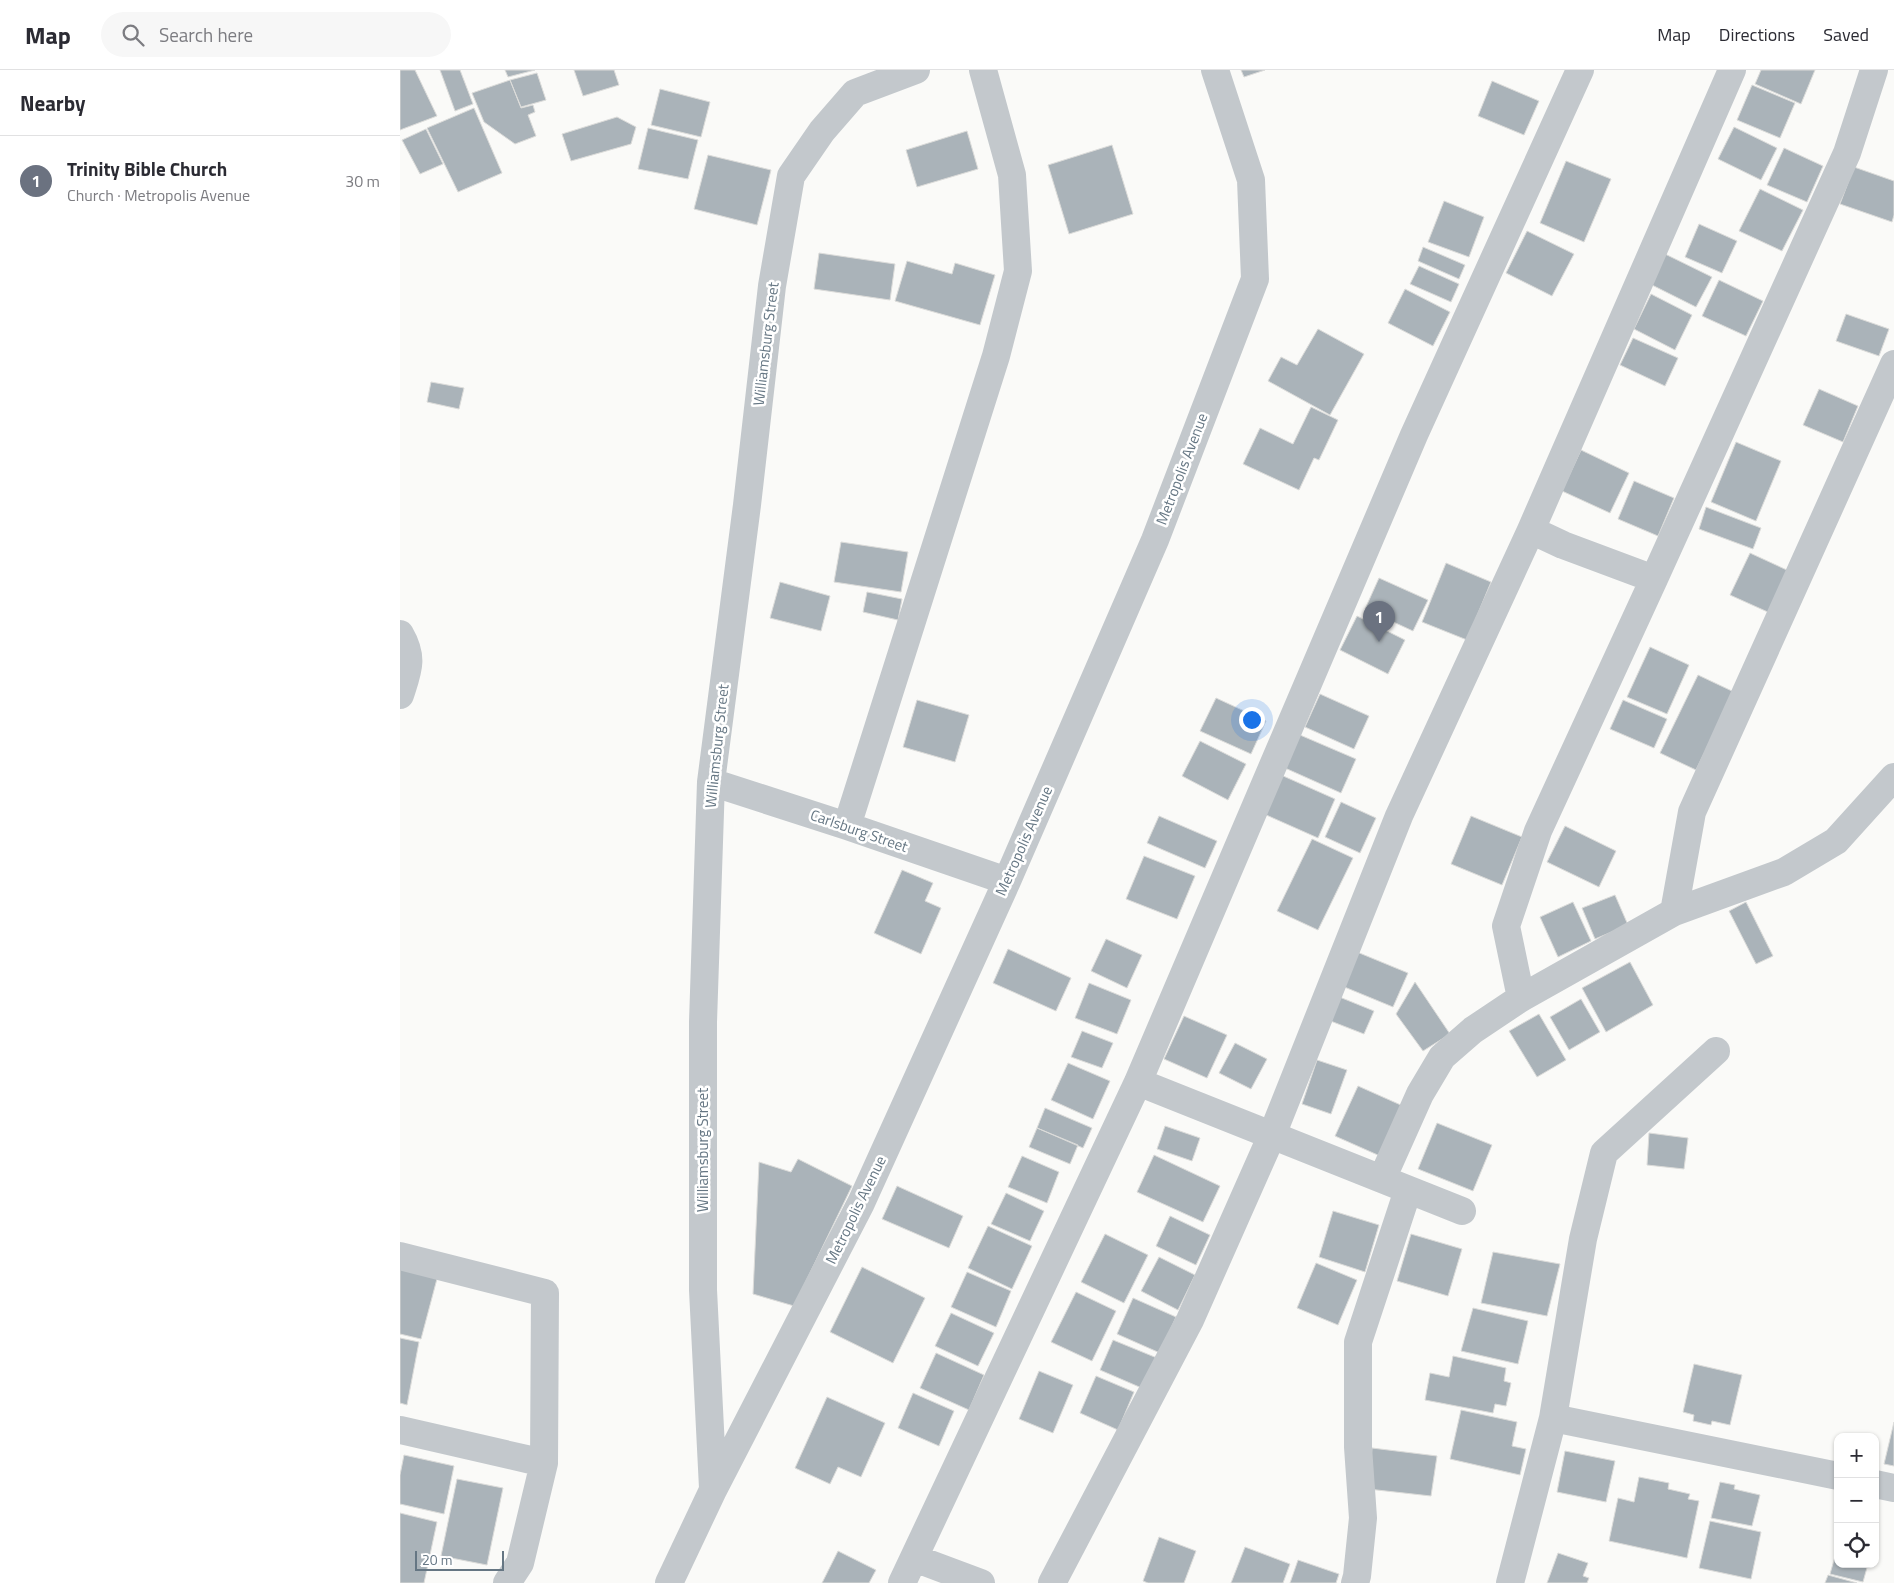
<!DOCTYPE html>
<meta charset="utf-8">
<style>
body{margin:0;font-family:"Titillium Web",sans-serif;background:#f7f7f7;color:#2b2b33}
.controls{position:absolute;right:15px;bottom:15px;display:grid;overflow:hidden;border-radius:10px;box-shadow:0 1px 4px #0004}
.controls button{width:45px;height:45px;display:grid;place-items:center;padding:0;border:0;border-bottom:1px solid #e1e1e2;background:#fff;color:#2b2b33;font:25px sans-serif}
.scale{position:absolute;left:15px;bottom:12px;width:89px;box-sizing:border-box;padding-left:5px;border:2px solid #657683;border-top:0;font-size:14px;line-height:18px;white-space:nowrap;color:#657683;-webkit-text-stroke:4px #fff;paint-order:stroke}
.you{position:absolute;left:851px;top:649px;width:18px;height:18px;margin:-12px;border:4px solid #fff;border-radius:50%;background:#1a73e8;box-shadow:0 0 0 8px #1a73e833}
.badge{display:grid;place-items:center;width:32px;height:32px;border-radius:50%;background:#e4572e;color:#fff;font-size:16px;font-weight:700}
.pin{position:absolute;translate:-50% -41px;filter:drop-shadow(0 1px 2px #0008)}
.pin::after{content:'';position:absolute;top:26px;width:18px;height:15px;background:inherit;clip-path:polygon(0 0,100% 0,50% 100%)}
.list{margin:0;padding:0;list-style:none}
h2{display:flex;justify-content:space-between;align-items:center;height:65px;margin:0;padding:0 20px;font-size:21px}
h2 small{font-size:16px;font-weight:400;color:#7c7c81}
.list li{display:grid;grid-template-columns:32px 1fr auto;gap:15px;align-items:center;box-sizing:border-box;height:90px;padding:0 20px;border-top:1px solid #e1e1e2}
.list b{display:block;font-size:19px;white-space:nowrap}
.list p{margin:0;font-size:16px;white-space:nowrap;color:#7c7c81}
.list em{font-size:16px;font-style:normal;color:#7c7c81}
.icon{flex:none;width:28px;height:28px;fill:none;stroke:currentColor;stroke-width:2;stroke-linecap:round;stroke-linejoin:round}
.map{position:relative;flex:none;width:1494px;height:1513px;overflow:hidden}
header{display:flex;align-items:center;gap:30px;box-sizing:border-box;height:70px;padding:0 25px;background:#fff;border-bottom:1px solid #e1e1e2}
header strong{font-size:24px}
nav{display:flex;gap:28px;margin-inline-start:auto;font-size:18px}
.search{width:350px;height:45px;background:#f7f7f7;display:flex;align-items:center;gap:12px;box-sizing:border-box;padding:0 18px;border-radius:28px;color:#7c7c81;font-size:19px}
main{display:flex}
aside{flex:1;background:#fff}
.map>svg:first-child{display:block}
.building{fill:#aab3b9;stroke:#dcdcda}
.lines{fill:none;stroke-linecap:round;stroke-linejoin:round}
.minor{stroke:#c3c8cc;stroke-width:28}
.labels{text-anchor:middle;stroke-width:5;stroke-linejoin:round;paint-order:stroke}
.street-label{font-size:15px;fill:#657683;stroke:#fff}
</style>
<header>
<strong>Map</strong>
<div class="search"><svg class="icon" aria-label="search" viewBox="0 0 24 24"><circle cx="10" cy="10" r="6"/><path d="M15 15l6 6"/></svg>Search here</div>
<nav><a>Map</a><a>Directions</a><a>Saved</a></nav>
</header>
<main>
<aside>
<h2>Nearby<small></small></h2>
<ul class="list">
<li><span class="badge" style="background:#6b7280">1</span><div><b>Trinity Bible Church</b><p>Church · Metropolis Avenue</p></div><em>30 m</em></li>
</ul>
</aside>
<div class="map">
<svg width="1494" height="1513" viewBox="0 0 1494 1513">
<rect width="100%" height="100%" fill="#fafaf8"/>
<path class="building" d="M0 0H15L37 46 0 60Z
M40 0H60L73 34 55 41Z
M105 0H135L108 7Z
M174 0H214L219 15 183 26Z
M841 0H865L844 7Z
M1361 0H1415L1401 34 1355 14Z
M137 3 146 30 121 37 110 10Z
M110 10 121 38 133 35 135 42 128 45 136 66 115 74 84 52 72 23Z
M1092 11 1139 31 1124 65 1078 46Z
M1352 15 1395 33 1380 68 1337 50Z
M260 19 310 32 301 67 251 55Z
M74 38 102 103 58 122 27 58Z
M217 47 236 57 231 74 171 91 162 64Z
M1334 57 1377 78 1361 110 1318 89Z
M248 58 298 70 288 109 238 99Z
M26 59 43 94 20 104 2 70Z
M567 61 578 99 517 117 506 80Z
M712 75 733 144 669 164 648 95Z
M1384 78 1423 96 1407 132 1367 115Z
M308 85 371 100 357 155 294 139Z
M1166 91 1211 109 1184 172 1140 153Z
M1454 97 1494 111V145L1492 152 1440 134Z
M1360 119 1403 140 1382 181 1339 161Z
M1044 131 1084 147 1069 187 1028 172Z
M1299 154 1337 171 1322 203 1285 187Z
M1127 161 1174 184 1152 226 1106 203Z
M1023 177 1065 195 1059 209 1018 191Z
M419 183 495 194 490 230 414 219Z
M1263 183 1312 207 1296 237 1248 213Z
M507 191 552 204 555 193 595 205 580 255 495 231Z
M1019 196 1059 214 1051 232 1010 214Z
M1319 210 1363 231 1346 266 1302 246Z
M1005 219 1050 242 1033 276 988 253Z
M1251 224 1292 245 1275 280 1234 259Z
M1446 244 1489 259 1479 286 1436 271Z
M918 259 964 284 930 345 868 311 881 287 897 295Z
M1233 268 1278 288 1265 316 1220 295Z
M31 312 64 318 59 339 27 332Z
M1419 319 1458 336 1443 372 1403 355Z
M911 337 938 350 919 390 914 388 899 420 843 394 860 358 893 374Z
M1336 372 1381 391 1356 451 1311 432Z
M1181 380 1229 403 1210 443 1162 421Z
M1234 411 1274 428 1258 466 1218 449Z
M1306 437 1361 458 1353 479 1299 459Z
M441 472 508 482 501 522 434 512Z
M1350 483 1389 501 1370 543 1330 525Z
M1046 493 1091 512 1067 570 1022 552Z
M979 508 1028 530 1013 561 965 539Z
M380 512 430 526 421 561 370 548Z
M467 522 502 529 498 550 463 542Z
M957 546 1005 570 988 604 940 580Z
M1250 577 1289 595 1267 644 1227 627Z
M1298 605 1334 622 1296 700 1260 683Z
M920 624 969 646 954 679 905 657Z
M816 628 866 651 851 684 800 661Z
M517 630 569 645 555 692 503 677Z
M1223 630 1267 649 1254 678 1210 659Z
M900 665 956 689 941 723 885 698Z
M800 671 846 694 828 730 782 706Z
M881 705 935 729 918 768 864 744Z
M941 732 976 748 960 783 925 767Z
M759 746 817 771 805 798 747 773Z
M1071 746 1122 767 1102 815 1051 794Z
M1165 756 1216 781 1199 817 1147 792Z
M912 769 953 788 918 860 877 841Z
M744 786 795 806 777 849 726 829Z
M502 800 533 813 525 831 541 838 521 884 474 863Z
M1215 825 1228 855 1195 869 1182 838Z
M1173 832 1191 871 1158 887 1140 847Z
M1346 832 1373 886 1356 894 1329 841Z
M706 869 742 885 727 918 691 901Z
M608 879 671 908 656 941 593 913Z
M957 882 1008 903 993 937 942 916Z
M1230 892 1253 935 1206 962 1182 918Z
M1015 912 1050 964 1023 981 996 944Z
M689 913 731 930 717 964 675 948Z
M937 926 974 941 964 964 928 950Z
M1181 929 1200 962 1169 980 1150 947Z
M1139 944 1166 990 1137 1007 1109 961Z
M784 946 827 965 807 1008 764 989Z
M682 961 713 973 702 998 671 987Z
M835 973 867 989 851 1019 819 1003Z
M917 990 947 1000 931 1044 902 1034Z
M668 993 710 1011 693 1049 651 1030Z
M958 1016 1003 1036 980 1086 935 1066Z
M645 1038 692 1058 683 1078 637 1058Z
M1037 1053 1092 1075 1073 1121 1018 1099Z
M765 1056 800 1068 792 1091 757 1079Z
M637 1058 678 1075 670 1094 629 1077Z
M1249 1063 1288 1068 1284 1099 1247 1095Z
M754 1085 820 1116 803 1152 737 1122Z
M622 1086 659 1102 647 1133 608 1117Z
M398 1089 452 1116 394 1236 353 1224 359 1092 391 1102Z
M497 1116 563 1146 549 1178 482 1149Z
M606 1123 644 1141 630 1171 591 1154Z
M933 1141 979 1155 965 1202 919 1187Z
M770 1146 810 1165 796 1195 756 1176Z
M588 1156 632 1176 612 1219 568 1198Z
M705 1164 748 1185 724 1233 681 1212Z
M1011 1164 1062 1179 1048 1226 997 1211Z
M1093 1182 1160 1194 1147 1246 1081 1233Z
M759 1187 795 1205 778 1240 741 1221Z
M916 1193 957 1210 938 1255 897 1238Z
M0 1195 38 1205 21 1269 0 1264Z
M462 1197 525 1228 493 1293 430 1262Z
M567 1202 611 1221 596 1257 551 1237Z
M676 1222 716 1241 692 1291 651 1272Z
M733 1228 776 1247 760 1283 717 1264Z
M1073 1238 1128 1251 1118 1294 1061 1281Z
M551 1243 594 1263 578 1296 535 1276Z
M0 1268 19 1272 7 1335 0 1333Z
M713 1270 757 1288 744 1319 700 1300Z
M536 1283 584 1305 569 1340 520 1318Z
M1053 1286 1106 1298 1104 1311 1111 1313 1106 1336 1095 1334 1093 1343 1025 1330 1030 1303 1049 1307Z
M1294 1294 1342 1305 1330 1355 1312 1351 1311 1355 1293 1351 1294 1345 1283 1342Z
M639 1301 673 1315 653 1363 619 1349Z
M696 1306 734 1322 718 1360 680 1343Z
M513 1323 554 1341 539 1376 498 1358Z
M427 1327 485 1353 461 1407 438 1397 430 1414 395 1398Z
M1061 1340 1117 1352 1112 1376 1126 1379 1120 1405 1050 1389Z
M1494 1352V1396L1484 1394Z
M972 1378 1037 1386 1031 1426 968 1419Z
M1165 1381 1215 1391 1206 1432 1157 1422Z
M4 1385 54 1396 44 1444 0 1434V1405Z
M1239 1407 1269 1413 1268 1419 1290 1424 1288 1429 1299 1431 1287 1488 1209 1471 1218 1428 1234 1432Z
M57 1409 103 1418 87 1495 41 1486Z
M1320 1412 1335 1415 1334 1419 1360 1425 1352 1456 1311 1448Z
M0 1443 37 1452 24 1513H0Z
M1310 1451 1361 1462 1351 1509 1299 1498Z
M759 1467 796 1481 784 1513H748L743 1511Z
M1438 1476V1494H1468L1463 1512 1430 1504Z
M845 1477 890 1494 883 1513H831Z
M438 1481 476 1500 469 1513H422Z
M1158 1483 1188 1493 1183 1506 1189 1508 1187 1513H1147Z
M898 1490 939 1504 936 1513H890Z
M1428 1505 1457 1513H1425Z"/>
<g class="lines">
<path class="minor" d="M1131 460 1163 475 1254 509
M0 564C14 588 8 600 0 625
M311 712 447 756 607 811
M447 756 596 286 618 201 612 105 583 0
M1274 842 1292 742 1494 294
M1121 928 1106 856 1138 761 1254 509 1447 83 1474 0
M738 1012 1062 1141
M982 1109 1020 1024 1042 987 1073 960 1121 928 1274 842 1384 802 1436 771 1494 707
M0 1186 145 1223 144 1393 120 1493 107 1513
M1153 1348 1438 1406
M0 1360 144 1393
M1475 1414 1494 1418
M313 1418 303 1220V952L311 712 347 435 372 216 391 106 422 61 455 23 516 0
M514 1488 581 1513
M269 1513 313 1420 461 1133 607 811 755 470 855 209 851 110 815 0
M502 1513 738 1012 1014 365 1180 0
M652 1513 790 1250 872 1065 999 746 1131 460 1332 0
M955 1513 957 1506 963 1448 958 1377V1272L1008 1120
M1110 1513 1153 1348 1183 1169 1204 1083 1316 981"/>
</g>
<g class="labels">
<g class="street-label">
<text transform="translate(366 274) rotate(-83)" y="5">Williamsburg Street</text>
<text transform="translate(782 399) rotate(-69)" y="5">Metropolis Avenue</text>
<text transform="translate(317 676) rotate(-84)" y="5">Williamsburg Street</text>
<text transform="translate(459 761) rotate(19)" y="5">Carlsburg Street</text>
<text transform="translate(624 771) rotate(-66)" y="5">Metropolis Avenue</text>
<text transform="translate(303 1080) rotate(-90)" y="5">Williamsburg Street</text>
<text transform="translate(456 1140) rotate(-64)" y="5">Metropolis Avenue</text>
</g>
</g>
</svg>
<div class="controls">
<button>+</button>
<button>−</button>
<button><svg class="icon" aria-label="locate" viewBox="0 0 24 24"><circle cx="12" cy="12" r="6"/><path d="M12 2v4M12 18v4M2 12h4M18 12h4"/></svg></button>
</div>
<div class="scale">20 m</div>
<div class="you"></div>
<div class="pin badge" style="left:979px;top:572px;background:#6b7280">1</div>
</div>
</main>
